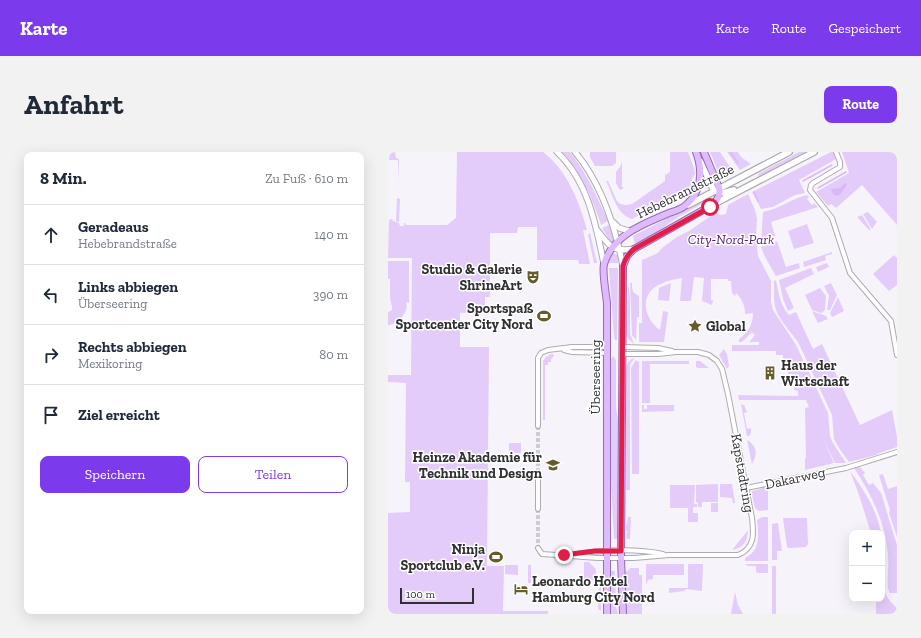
<!DOCTYPE html>
<html lang="de">
<meta charset="utf-8">
<style>
body{margin:0;font-family:"Zilla Slab",serif;background:#f2f2f3;color:#1f2937}
.controls{position:absolute;right:12px;bottom:12px;display:grid;overflow:hidden;border-radius:8px;box-shadow:0 4px 16px #0002}
.controls button{width:36px;height:36px;display:grid;place-items:center;padding:0;border:0;border-bottom:1px solid #e0e1e3;background:#fff;color:#1f2937;font:20px sans-serif}
.scale{position:absolute;left:12px;bottom:10px;width:74px;box-sizing:border-box;padding-left:4px;border:2px solid #302f32;border-top:0;font-size:11px;line-height:14px;white-space:nowrap;color:#302f32;-webkit-text-stroke:3px #fff;paint-order:stroke}
.stop{position:absolute;width:12px;height:12px;margin:-9px;border:3px solid #e11d48;border-radius:50%;background:#fff}
.stop.end{background:#e11d48;border-color:#fff;box-shadow:0 1px 4px #0008}
.list{margin:0;padding:0;list-style:none}
h2{display:flex;justify-content:space-between;align-items:center;height:52px;margin:0;padding:0 16px;font-size:17px}
h2 small{font-size:13px;font-weight:400;color:#747a83}
.list li{display:grid;grid-template-columns:26px 1fr auto;gap:12px;align-items:center;box-sizing:border-box;height:60px;padding:0 16px;border-top:1px solid #e0e1e3}
.list b{display:block;font-size:15px;white-space:nowrap}
.list p{margin:0;font-size:13px;white-space:nowrap;color:#747a83}
.list em{font-size:13px;font-style:normal;color:#747a83}
.actions{display:flex;gap:8px;padding:12px 16px}
.actions a{flex:1;padding:9px 0;border:1px solid #7c3aed;border-radius:8px;text-align:center;font-size:14px;color:#7c3aed}
.actions .main{background:#7c3aed;color:#fff}
.icon{flex:none;width:22px;height:22px;fill:none;stroke:currentColor;stroke-width:2;stroke-linecap:round;stroke-linejoin:round}
.map{position:relative;flex:none;width:509px;height:462px;overflow:hidden;border-radius:8px}
header{display:flex;align-items:center;gap:24px;box-sizing:border-box;height:56px;padding:0 20px;background:#7c3aed;color:#fff}
header strong{font-size:19px}
nav{display:flex;gap:22px;margin-inline-start:auto;font-size:14px}
.intro{display:flex;align-items:center;justify-content:space-between;box-sizing:border-box;height:96px;padding:0 24px}
h1{margin:0;font-size:28px}
.button{padding:10px 18px;border-radius:8px;background:#7c3aed;color:#fff;font-size:14px;font-weight:700}
main{display:flex;gap:24px;padding:0 24px}
aside{flex:1;background:#fff;border-radius:8px;box-shadow:0 4px 16px #0002}
.map>svg:first-child{display:block}
.green{fill:#e3ccf9}
.water{fill:#dab7f9}
.lines{fill:none;stroke-linecap:round;stroke-linejoin:round}
.stream{stroke:#dab7f9;stroke-width:1.5}
.minor-tunnel{stroke:#cfccd2;stroke-width:4;stroke-dasharray:4 2;stroke-linecap:butt}
.minor-casing{stroke:#aeabb1;stroke-width:6}
.tertiary-casing{stroke:#aeabb1;stroke-width:7}
.secondary-casing{stroke:#aeabb1;stroke-width:8}
.primary-casing{stroke:#936cb5;stroke-width:8}
.minor{stroke:#fff;stroke-width:4}
.tertiary{stroke:#fff;stroke-width:5}
.secondary{stroke:#fff;stroke-width:5.5}
.primary{stroke:#dfbbfd;stroke-width:6}
.route{stroke:#e11d48;stroke-width:5}
.labels{text-anchor:middle;stroke-width:3;stroke-linejoin:round;paint-order:stroke}
.street-label{font-size:14px;fill:#302f32;stroke:#fff}
.park-label{font-size:14px;font-style:italic;fill:#551b79;stroke:#fff}
.poi-label{font-size:14px;font-weight:bold;fill:#302f32;stroke:#fff;text-anchor:end}
</style>
<header>
<strong>Karte</strong>
<nav><a>Karte</a><a>Route</a><a>Gespeichert</a></nav>
</header>
<div class="intro"><h1>Anfahrt</h1><a class="button">Route</a></div>
<main>
<aside>
<h2>8 Min.<small>Zu Fuß · 610 m</small></h2>
<ul class="list">
<li><svg class="icon" aria-label="ahead" viewBox="0 0 24 24"><path d="M12 20V5M6 11l6-6 6 6"/></svg><div><b>Geradeaus</b><p>Hebebrandstraße</p></div><em>140 m</em></li>
<li><svg class="icon" aria-label="left" viewBox="0 0 24 24"><path d="M17 20v-9H6M10 6l-5 5 5 5"/></svg><div><b>Links abbiegen</b><p>Überseering</p></div><em>390 m</em></li>
<li><svg class="icon" aria-label="right" viewBox="0 0 24 24"><path d="M7 20v-9h11M14 6l5 5-5 5"/></svg><div><b>Rechts abbiegen</b><p>Mexikoring</p></div><em>80 m</em></li>
<li><svg class="icon" aria-label="arrive" viewBox="0 0 24 24"><path d="M6 21V4h12l-3 4 3 4H6"/></svg><div><b>Ziel erreicht</b></div></li>
</ul>
<div class="actions"><a class="main">Speichern</a><a>Teilen</a></div>
</aside>
<div class="map">
<svg width="509" height="462" viewBox="0 0 509 462">
<rect width="100%" height="100%" fill="#f7f3fa"/>
<path class="green" d="M2 0H7L8 6 11 7 10 30V8H1Z
M69 0H155C179 18 191 49 199 78H195L202 112H191L190 108H149V75H130L129 81H102V145H97V160L72 161V195H101L99 414H116L115 459H160V462H0V361L22 360V330H17L18 231 0 230V223H23L24 106H0L1 68 4 67 5 69 11 71 12 74H16V71H17L18 73H59L68 66Z
M174 0H182C199 21 209 45 220 69L213 73C204 44 193 23 174 0Z
M202 0H228V11L224 14H207L202 5Z
M282 0H300L306 16 307 22 304 27 303 34 299 39 244 67C228 62 225 43 218 29H220L229 49 232 52 238 53 244 52 277 29V23L282 20Z
M322 0H332L346 21 337 26 332 24Z
M339 0H350L353 5 363 12 352 18Z
M411 0H417L371 24 370 22Z
M443 0H445L448 7 411 28 417 41 407 43 385 55 373 57 364 40Z
M454 0H509V73L474 33 448 56 443 52 440 54 428 40 461 21Z
M234 10V35H236L233 38 231 37 228 31V20L232 15Z
M360 42 367 58 369 67 368 87 370 104 383 129V149L385 158 408 193 440 261 442 284 445 291 458 311H447L435 286 446 311 417 318V306H418L417 256 421 255 418 248H351L350 243 410 244V239L406 238 405 222H400L399 209H395V203H388V199H344V193H371V190H361L367 183 364 180 354 190H351V187C360 181 365 172 365 161L357 162C357 153 354 147 348 141L347 144 344 141 343 129H340V127H323V148H325L324 153 314 149 316 126 306 125 303 149H292L294 126C285 127 275 130 267 135 251 147 258 168 272 178L275 159 280 160 276 190H251V171H254V108L270 101 274 96 289 85 301 79 327 61 334 63 338 62 340 53Z
M419 43 421 45 419 47 424 53 426 51 430 55 383 70 387 84 382 85 381 88 373 91 375 60C391 57 403 47 419 43Z
M9 46 12 47 11 70 8 69Z
M318 46 319 48C310 55 301 59 292 64 278 73 262 86 247 92L245 84Z
M480 60 489 70 484 77 475 62Z
M474 63 482 76V79L469 65Z
M419 72 426 91 406 97 400 79Z
M221 73 226 88 223 91 214 76Z
M202 81 209 111H206L200 83Z
M389 89 398 115 411 111 412 116 388 124 377 105 373 95Z
M444 100V102L437 104 438 108 416 115 415 110Z
M224 101 230 103V111H221Z
M506 103 509 106V133L501 139 485 122Z
M0 109H21V151L18 150C22 159 9 173 0 173V160L4 158V155L2 147V127H0Z
M439 111 441 115 430 120 428 115Z
M221 116H230L229 188H227L226 185Z
M423 116 426 122 397 136 406 156 400 159 395 147 391 128Z
M386 128 388 129C391 141 392 153 401 163L408 160 425 197 434 192 472 273 504 258 509 285V295L491 301 488 303 461 310 451 296 446 287 444 263 410 190C401 177 387 165 386 148 386 142 386 135 386 128Z
M240 131 242 145V182L246 192 241 188 238 183Z
M242 131H244C244 138 244 141 251 144V165H249L248 188 244 183Z
M283 131 281 149 270 148 271 136Z
M443 131 449 143 442 158H439L441 144 436 134Z
M432 136 438 144 437 158 433 161 424 158 417 143Z
M450 145 456 159 444 165 442 161Z
M424 159 438 164 440 167 430 171Z
M336 197 339 202 341 214 339 217 331 203Z
M163 202H165L166 204 163 207V210H160V213H157V268H155V209L158 205Z
M225 204 228 208V256L230 268V387H226L223 331V207Z
M247 206 242 212V338H238V218C238 212 241 207 247 206Z
M248 208 251 210V322H244L243 216Z
M254 209H301V212H262V251H254Z
M308 209H312L321 216H310L308 215Z
M353 252 356 253 359 260 356 261 359 277 363 276V281L361 284H359Z
M254 253H256V257H259V253H286V259L254 260Z
M359 288C369 294 370 302 364 312Z
M121 291H133V301H121Z
M472 315 477 321 475 323 481 333 485 331 493 341 509 393V441H502L500 437C499 426 501 414 500 403 497 370 484 343 466 316Z
M462 319C476 338 489 358 493 381H483L471 343Z
M495 322 500 337 509 334V385L501 361 502 358 491 323Z
M330 332V350H314V355H310V351L308 350V333Z
M332 332H344L347 351H345L344 346 332 345Z
M282 333H307L306 352H309V355H305V361H310V370H300V356H282Z
M374 334 380 337V358L371 359 367 356 364 343 362 342 364 339 372 337Z
M323 351H330V360H323Z
M240 365H243L242 387H239L238 382 239 381V379H238V373L239 371Z
M374 365H380V409H357V406C372 399 371 383 369 368Z
M395 366H419L420 392 418 395 401 396 399 395Z
M390 371 394 399H389V408H384V372Z
M360 378C360 389 356 395 345 398V397Z
M494 385C496 393 497 401 497 410 496 430 491 441 509 456V462H488V447H494Z
M196 410H201L208 417 207 427 199 431H192V429L196 428Z
M258 412H296V423H265V427L260 428 258 433Z
M300 412H315L314 439 298 437 296 439 281 441V436H300Z
M357 412H380V421H370L368 420V414H360Z
M117 413H130V423L117 422Z
M140 413H143V431H140Z
M384 414H388V462H384Z
M242 416H251V423H254V462H238L237 421 238 419H240Z
M223 419H227L228 454 230 462H223Z
M213 430V459L210 457 211 431Z
M347 440 350 453 355 462H343Z"/>
<path class="water" d="M457 31 459 32 453 42 449 44 445 42 443 37 452 36Z"/>
<g class="lines">
<path class="stream" d="M342 0 350 11
M415 29 444 13
M430 36 458 20
M366 40 370 49"/>
<path class="minor-tunnel" d="M150 274V324
M150 357V396"/>
<g class="minor-casing">
<path id="minor" d="M448 0 452 10V15L425 31 423 33 422 38 444 66 462 121 503 169 509 203
M235 195 270 196 284 199
M176 198 184 200 219 201
M150 274V206L153 201 160 198 184 195H219
M150 324V357
M358 336 458 316 509 300
M150 396 154 402 210 406H246L281 403H350C367 396 366 382 364 366L340 242 334 217 329 209 321 203 310 200H288L270 202H235
M188 402C216 398 247 396 275 402"/>
</g>
<g class="tertiary-casing">
<path id="tertiary" d="M169 0C200 29 208 73 216 112
M187 0C214 32 227 74 235 114
M225 70 231 76 241 79
M209 78C222 94 223 100 246 97"/>
</g>
<g class="secondary-casing">
<path id="secondary" d="M312 9 326 39 335 41 346 38
M326 52 426 0
M300 53 401 0"/>
</g>
<g class="primary-casing">
<path id="primary" d="M219 462V151C218 142 214 120 216 112 225 82 256 72 281 61 287 59 294 57 298 53 314 40 315 18 308 0
M235 462 233 406 235 114 239 104 246 97 326 52C329 47 333 43 331 36L316 0"/>
</g>
<use href="#minor" class="minor"/>
<use href="#tertiary" class="tertiary"/>
<use href="#secondary" class="secondary"/>
<use href="#primary" class="primary"/>
</g>
<g class="lines">
<path class="route" d="M176 403 207 399H233L235 114C237 106 240 102 246 97L322 55"/>
</g>
<defs>
<g id="theatre-bare" transform="scale(1.08)"><path d="M-5-5.5Q0-4 5-5.5V0Q5 5 0 6Q-5 5-5 0ZM-3.3-2.5H-1v1.5H-3.3ZM1-2.5H3.3v1.5H1ZM-2.8 1Q0 5.5 2.8 1Z" fill="#665c28" stroke="#fff" stroke-width="2.5" paint-order="stroke"/></g>
<g id="stadium-bare" transform="scale(1.08)"><path d="M0-5a6.5 5 0 1 0 0 10a6.5 5 0 1 0 0-10ZM-3.5-1.8h7v3.6h-7Z" fill="#665c28" stroke="#fff" stroke-width="2.5" paint-order="stroke"/></g>
<g id="sight-bare" transform="scale(1.08)"><path d="M0-6L1.8-2.2L6-1.7L2.9 1.2L3.7 5.4L0 3.3L-3.7 5.4L-2.9 1.2L-6-1.7L-1.8-2.2Z" fill="#665c28" stroke="#fff" stroke-width="2.5" paint-order="stroke"/></g>
<g id="building-bare" transform="scale(1.08)"><path d="M-4-6H4V6H1V3H-1V6H-4ZM-2.5-4.3h1.7v1.8h-1.7ZM.8-4.3h1.7v1.8H.8ZM-2.5-1h1.7V.8h-1.7ZM.8-1h1.7V.8H.8Z" fill="#665c28" stroke="#fff" stroke-width="2.5" paint-order="stroke"/></g>
<g id="university-bare" transform="scale(1.08)"><path d="M0-5L7-2L0 1L-7-2ZM-4 1L0 2.5L4 1V4Q0 6-4 4Z" fill="#665c28" stroke="#fff" stroke-width="2.5" paint-order="stroke"/></g>
<g id="hotel-bare" transform="scale(1.08)"><path d="M-6-4.5h1.5V1H6V5H4.5V3h-9V5H-6ZM-4 0a1.8 1.8 0 1 1 3.6 0ZM.5 0V-2.5h3Q6-2.5 6 0Z" fill="#665c28" stroke="#fff" stroke-width="2.5" paint-order="stroke"/></g>
</defs>
<g fill-rule="evenodd">
<use href="#theatre-bare" x="145" y="125"/>
<use href="#stadium-bare" x="156" y="164"/>
<use href="#sight-bare" x="307" y="174"/>
<use href="#building-bare" x="382" y="221"/>
<use href="#university-bare" x="165" y="313"/>
<use href="#stadium-bare" x="108" y="405"/>
<use href="#hotel-bare" x="133" y="437"/>
</g>
<g class="labels">
<g class="street-label">
<text transform="translate(297 39) rotate(-26)" y="5">Hebebrandstraße</text>
<text transform="translate(207 225) rotate(-90)" y="5">Überseering</text>
<text transform="translate(355 321) rotate(80)" y="5">Kapstadtring</text>
<text transform="translate(407 326) rotate(-12)" y="5">Dakarweg</text>
</g>
<g class="park-label">
<text x="343" y="92">City-Nord-Park</text>
</g>
<g class="poi-label">
<text x="134" y="122">Studio &amp; Galerie<tspan x="134" dy="16">ShrineArt</tspan></text>
<text x="145" y="161">Sportspaß<tspan x="145" dy="16">Sportcenter City Nord</tspan></text>
<text x="318" y="179" text-anchor="start">Global</text>
<text x="393" y="218" text-anchor="start">Haus der<tspan x="393" dy="16">Wirtschaft</tspan></text>
<text x="154" y="310">Heinze Akademie für<tspan x="154" dy="16">Technik und Design</tspan></text>
<text x="97" y="402">Ninja<tspan x="97" dy="16">Sportclub e.V.</tspan></text>
<text x="144" y="434" text-anchor="start">Leonardo Hotel<tspan x="144" dy="16">Hamburg City Nord</tspan></text>
</g>
</g>
</svg>
<div class="controls">
<button>+</button>
<button>−</button>
</div>
<div class="scale">100 m</div>
<div class="stop" style="left:322px;top:55px"></div>
<div class="stop end" style="left:176px;top:403px"></div>
</div>
</main>
